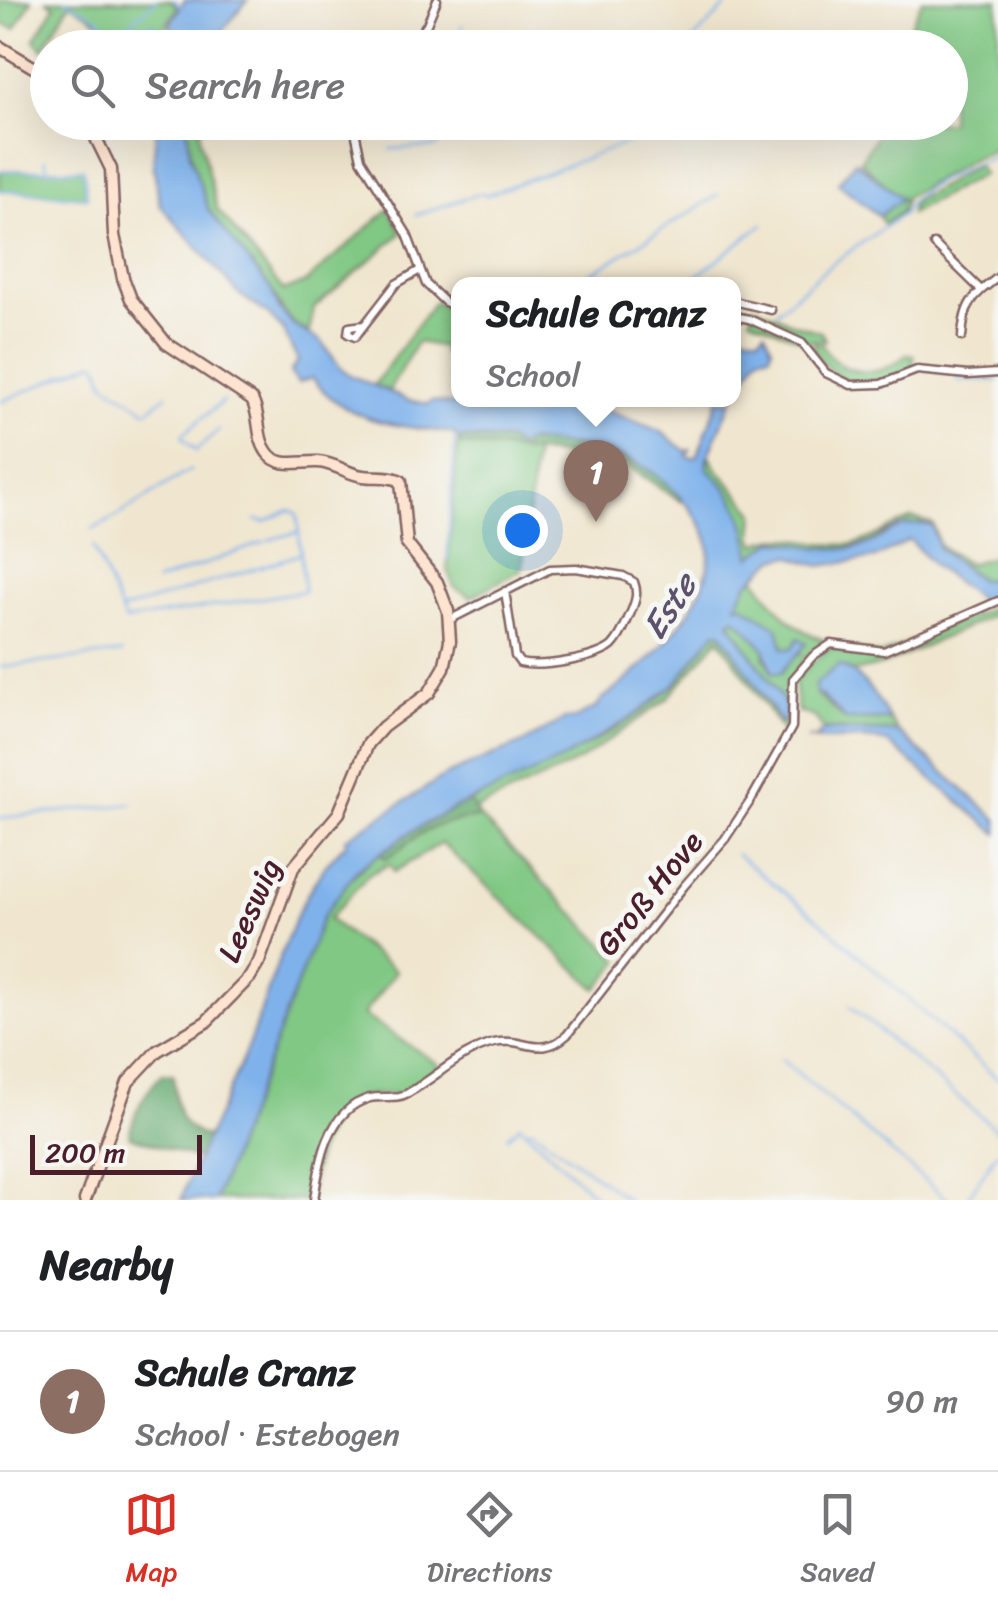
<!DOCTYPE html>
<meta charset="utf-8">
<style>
body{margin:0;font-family:Sriracha,sans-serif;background:#f2f2f2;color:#202124}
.scale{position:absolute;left:30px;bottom:25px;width:172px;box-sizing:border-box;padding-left:10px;border:5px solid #4a1f2b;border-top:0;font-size:28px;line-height:35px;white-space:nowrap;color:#4a1f2b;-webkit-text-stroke:8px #f6f6f2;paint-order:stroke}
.you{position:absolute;left:522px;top:530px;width:35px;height:35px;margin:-25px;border:8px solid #fff;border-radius:50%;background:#1a73e8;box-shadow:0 0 0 15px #1a73e833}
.badge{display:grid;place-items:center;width:65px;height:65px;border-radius:50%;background:#d93025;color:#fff;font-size:32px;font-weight:700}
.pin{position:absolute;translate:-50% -82px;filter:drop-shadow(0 2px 5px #0008)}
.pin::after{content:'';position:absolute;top:52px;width:35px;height:30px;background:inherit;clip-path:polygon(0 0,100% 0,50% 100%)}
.popup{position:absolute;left:451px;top:277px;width:290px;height:130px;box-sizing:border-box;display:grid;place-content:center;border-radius:20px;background:#fff;filter:drop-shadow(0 2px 8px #0005);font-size:32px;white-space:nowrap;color:#757577}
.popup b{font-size:38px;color:#202124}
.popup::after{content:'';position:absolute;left:50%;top:100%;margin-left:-20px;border:20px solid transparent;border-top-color:#fff}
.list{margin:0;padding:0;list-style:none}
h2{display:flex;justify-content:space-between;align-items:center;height:130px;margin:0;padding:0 40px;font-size:42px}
h2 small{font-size:32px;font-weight:400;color:#757577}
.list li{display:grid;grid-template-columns:65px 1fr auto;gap:30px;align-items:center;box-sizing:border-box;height:140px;padding:0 40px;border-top:2px solid #e0e0e0}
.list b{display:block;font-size:38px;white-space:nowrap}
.list p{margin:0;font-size:32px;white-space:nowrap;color:#757577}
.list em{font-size:32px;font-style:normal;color:#757577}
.icon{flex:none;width:55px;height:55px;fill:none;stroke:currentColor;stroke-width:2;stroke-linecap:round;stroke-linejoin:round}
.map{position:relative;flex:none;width:998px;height:1200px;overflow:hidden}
.search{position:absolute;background:#fff;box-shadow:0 10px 40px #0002;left:30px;right:30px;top:30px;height:110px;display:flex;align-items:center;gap:25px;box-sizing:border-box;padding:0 35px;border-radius:55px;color:#757577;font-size:38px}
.sheet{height:270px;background:#fff}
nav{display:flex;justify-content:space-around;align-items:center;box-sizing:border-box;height:140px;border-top:2px solid #e0e0e0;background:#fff;font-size:28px;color:#757577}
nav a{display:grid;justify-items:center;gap:5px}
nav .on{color:#d93025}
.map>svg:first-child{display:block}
.green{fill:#80c884;stroke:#657458;stroke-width:2.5}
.forest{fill:#68ac72;stroke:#59664e;stroke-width:2.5}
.water{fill:#7fb2eb;stroke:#64688b;stroke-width:2.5}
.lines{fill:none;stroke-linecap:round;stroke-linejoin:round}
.stream{stroke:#7fb2eb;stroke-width:2.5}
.street-casing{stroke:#846564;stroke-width:11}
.secondary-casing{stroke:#846564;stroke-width:15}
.street{stroke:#fff;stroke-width:6}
.secondary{stroke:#fde4d1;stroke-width:10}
.labels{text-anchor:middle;stroke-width:10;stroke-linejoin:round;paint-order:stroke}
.street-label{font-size:32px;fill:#4a1f2b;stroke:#f6f6f2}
.water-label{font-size:35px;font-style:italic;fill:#5d526e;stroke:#f6f6f2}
</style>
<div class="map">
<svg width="998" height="1200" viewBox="0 0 998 1200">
<rect width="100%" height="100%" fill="#f6f6f2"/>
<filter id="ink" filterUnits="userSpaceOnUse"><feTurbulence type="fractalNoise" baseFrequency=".01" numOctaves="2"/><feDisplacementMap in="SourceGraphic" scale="20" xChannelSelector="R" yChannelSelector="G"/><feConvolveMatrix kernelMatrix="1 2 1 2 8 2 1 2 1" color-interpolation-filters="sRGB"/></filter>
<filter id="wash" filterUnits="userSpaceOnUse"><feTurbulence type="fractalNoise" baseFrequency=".0048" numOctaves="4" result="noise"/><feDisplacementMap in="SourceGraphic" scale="40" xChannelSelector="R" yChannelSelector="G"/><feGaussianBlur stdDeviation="2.25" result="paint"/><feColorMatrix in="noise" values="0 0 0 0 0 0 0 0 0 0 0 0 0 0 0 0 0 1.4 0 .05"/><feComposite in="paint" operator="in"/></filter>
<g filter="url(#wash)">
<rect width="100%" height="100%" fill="#f0e6cf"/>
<path class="green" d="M0 0H32L15 29 0 23Z
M47 0H170L178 7 155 45 153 27 99 40 106 26 70 3 43 49 34 40 55 6Z
M922 0H998V148L974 158 906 197 901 212 884 224 879 216 901 199 860 161 885 123 950 122V48L901 47Z
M187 123H200V138L217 209 284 291 306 282 389 209 402 233 314 308 309 333C281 318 285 310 269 287 252 261 227 240 211 213 194 187 190 153 187 123Z
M977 165 983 174 910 214 912 203Z
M83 169 87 197 0 190V171Z
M434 302 458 312V356L443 353 444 347 417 342 389 391 374 385Z
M755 306 789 322 821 332 825 340 804 341 750 318Z
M814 344H822C840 380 885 378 907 354L914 355 913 369C869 387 842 393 813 349Z
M458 444 535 453 522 569 471 597 454 587 447 570Z
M710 455 714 465 755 513 753 535 756 544C787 529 819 549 853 544 869 541 895 524 913 518L933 524 939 545 968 564 998 555 994 573 988 580H981L945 552 889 530C856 559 814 548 774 541L750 557C748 520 736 494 707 469Z
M755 577C775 607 791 629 826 641L806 656 787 687 792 719 786 736 719 638 667 699 581 760 475 810 469 801C540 767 614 741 672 686 689 670 701 648 716 631L722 633 781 723 785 703 730 623 735 618 740 621 764 648 765 659 781 673 790 660 800 654 783 648 737 605 747 584Z
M998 605V613L883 665 854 672 846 668 816 694 846 720 889 719 898 732 823 729 815 717 798 712 794 683 812 662 830 648 846 647 881 655Z
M480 817 620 961 597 989 441 843 394 872 390 864 369 874 329 919 396 971 363 1015 441 1066C429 1074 415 1089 401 1093 389 1097 374 1092 361 1097 322 1114 314 1163 309 1200H215L323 916C339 890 355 871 380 853L386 859 420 834 441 823Z"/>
<path class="forest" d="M459 437C532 442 633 437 684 500L682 502 621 462 458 444Z
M469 801 480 817 441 824 420 834 386 859 380 853 413 831Z
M162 1074 173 1075C177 1105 174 1128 208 1137L198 1159 129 1136C134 1111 144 1093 162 1074Z"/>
<path class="water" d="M185 0H248L209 47H164L173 18Z
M157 123H187L190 155 209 211 271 289 279 308 293 325 321 341 342 370 352 376 407 400 428 404 432 401 472 407 474 400 480 402V411L541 407 566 400H592L602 409 660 431 686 451 690 450 687 456 694 458 698 455 718 400H732L707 459V468C736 494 748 519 751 557L774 541C801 543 825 551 852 548 886 544 893 516 932 526L939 549 980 580H988L994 573 998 557V593L991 601H982L935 567 910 540 875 558 820 566 790 556 775 559 747 584 737 605H743L778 628 783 648 792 649 798 638 806 643C799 655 789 661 781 673L772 672 764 648 739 621 734 618 730 623 785 703 787 717 781 723 722 633 716 631 675 684 640 712 560 761 454 808 412 831 357 870 323 916 215 1200H181C199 1149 226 1101 246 1051 273 986 293 889 347 843L345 839 446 775 523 743 565 719H574L598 706 601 700C643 670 715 604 709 546 707 531 698 518 688 506 674 488 655 472 635 462 603 446 563 445 529 441L519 447 508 440 455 437 454 433C400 425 349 426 312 378L298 383 290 372 298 361 283 330 269 315 239 294 160 205 153 163Z
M855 161 902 199 879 216 838 183Z
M765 331 772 347 770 354 759 355 734 397V345L737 332 759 337Z
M839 665C862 674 878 698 889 719L846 720 822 696 816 694 815 684Z
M828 730 898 732 998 820V834L888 743C864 734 833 744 807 738H818L819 733Z"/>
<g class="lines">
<path class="stream" d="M66 0 98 18 115 35 154 23
M174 0 180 6
M129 24 156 0
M462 25V41L514 48
M99 40 114 36
M686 48 732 0
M391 149 436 147 441 141 444 122
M45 159 48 171
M0 171 83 169 87 197 0 190
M416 215 481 193 486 195 640 138 674 122
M693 279 763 224
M574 284 718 195
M777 311 829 266 904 213C918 183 968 168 998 155
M957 380H998
M0 402 94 362 99 364 105 383 147 411 167 395
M198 449 219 430
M197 452 183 438V434L223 401
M93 529C128 513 157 488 191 470
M268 540 298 532
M93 546 125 621 304 591 301 554
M447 560 455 437
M156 582 264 542
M123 610 301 554 297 513 289 510 265 522 256 520
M0 667 122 653
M0 818 132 804
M736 854 819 920 998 1079
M850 1006 998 1131
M781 1059 948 1200
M525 1130 532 1129 628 1200
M507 1137 520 1125 599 1200
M966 1200 998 1152"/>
</g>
</g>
<g filter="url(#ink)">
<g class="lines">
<g class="street-casing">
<path id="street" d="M410 48 427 24 437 0
M353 122 361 159 407 234 426 284 445 302 458 308
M934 244 981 290
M734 301 771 310
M734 316 749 319 802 343 826 373 851 385 881 384 917 370 968 375 998 373
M364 325 349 327 348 334 355 337 396 284 420 270
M962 337C964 303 972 297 998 277
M449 620 550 569 576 568 623 576 634 582C638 593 636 600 631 612 626 623 621 637 612 646 596 659 540 668 520 663L515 656 505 591
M314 1200C319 1164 327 1109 370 1098 383 1095 396 1100 408 1093 437 1077 461 1051 494 1043 524 1036 539 1060 567 1035L684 886 725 839 751 800 792 727 793 679 813 656 831 644 884 651 998 601"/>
</g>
<g class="secondary-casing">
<path id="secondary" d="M0 47 48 76
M85 1200 128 1082 157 1051 206 1022 250 977 259 962 293 868 339 813 368 744 383 727 429 693 444 668 450 641 448 611 437 582 407 544 401 481C389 475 376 478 363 476 347 474 335 463 318 462 301 461 278 469 267 452 256 437 261 416 252 400L166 343 131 299 123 278 114 235 111 169 88 122"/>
</g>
<use href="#street" class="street"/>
<use href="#secondary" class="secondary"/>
</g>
</g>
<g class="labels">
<g class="street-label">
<text transform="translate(649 893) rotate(-51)" y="11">Groß Hove</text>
<text transform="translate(249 910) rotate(-66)" y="11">Leeswig</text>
</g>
<g class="water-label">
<text transform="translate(669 606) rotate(-57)" y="12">Este</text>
</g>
</g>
</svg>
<div class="scale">200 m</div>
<div class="you"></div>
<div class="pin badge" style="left:596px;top:522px;background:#8d6e63">1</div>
<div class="popup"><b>Schule Cranz</b>School</div>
<div class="search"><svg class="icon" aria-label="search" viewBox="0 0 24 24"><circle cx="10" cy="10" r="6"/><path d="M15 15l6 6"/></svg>Search here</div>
</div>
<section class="sheet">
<h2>Nearby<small></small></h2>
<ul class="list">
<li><span class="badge" style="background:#8d6e63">1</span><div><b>Schule Cranz</b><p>School · Estebogen</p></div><em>90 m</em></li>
</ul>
</section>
<nav>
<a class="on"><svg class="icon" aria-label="map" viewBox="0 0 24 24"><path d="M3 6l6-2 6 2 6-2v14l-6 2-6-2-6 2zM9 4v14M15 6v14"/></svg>Map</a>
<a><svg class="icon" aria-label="directions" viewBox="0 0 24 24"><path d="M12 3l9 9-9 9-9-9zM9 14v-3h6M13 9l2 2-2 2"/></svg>Directions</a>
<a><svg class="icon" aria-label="saved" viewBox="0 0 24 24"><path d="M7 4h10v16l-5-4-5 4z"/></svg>Saved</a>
</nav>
